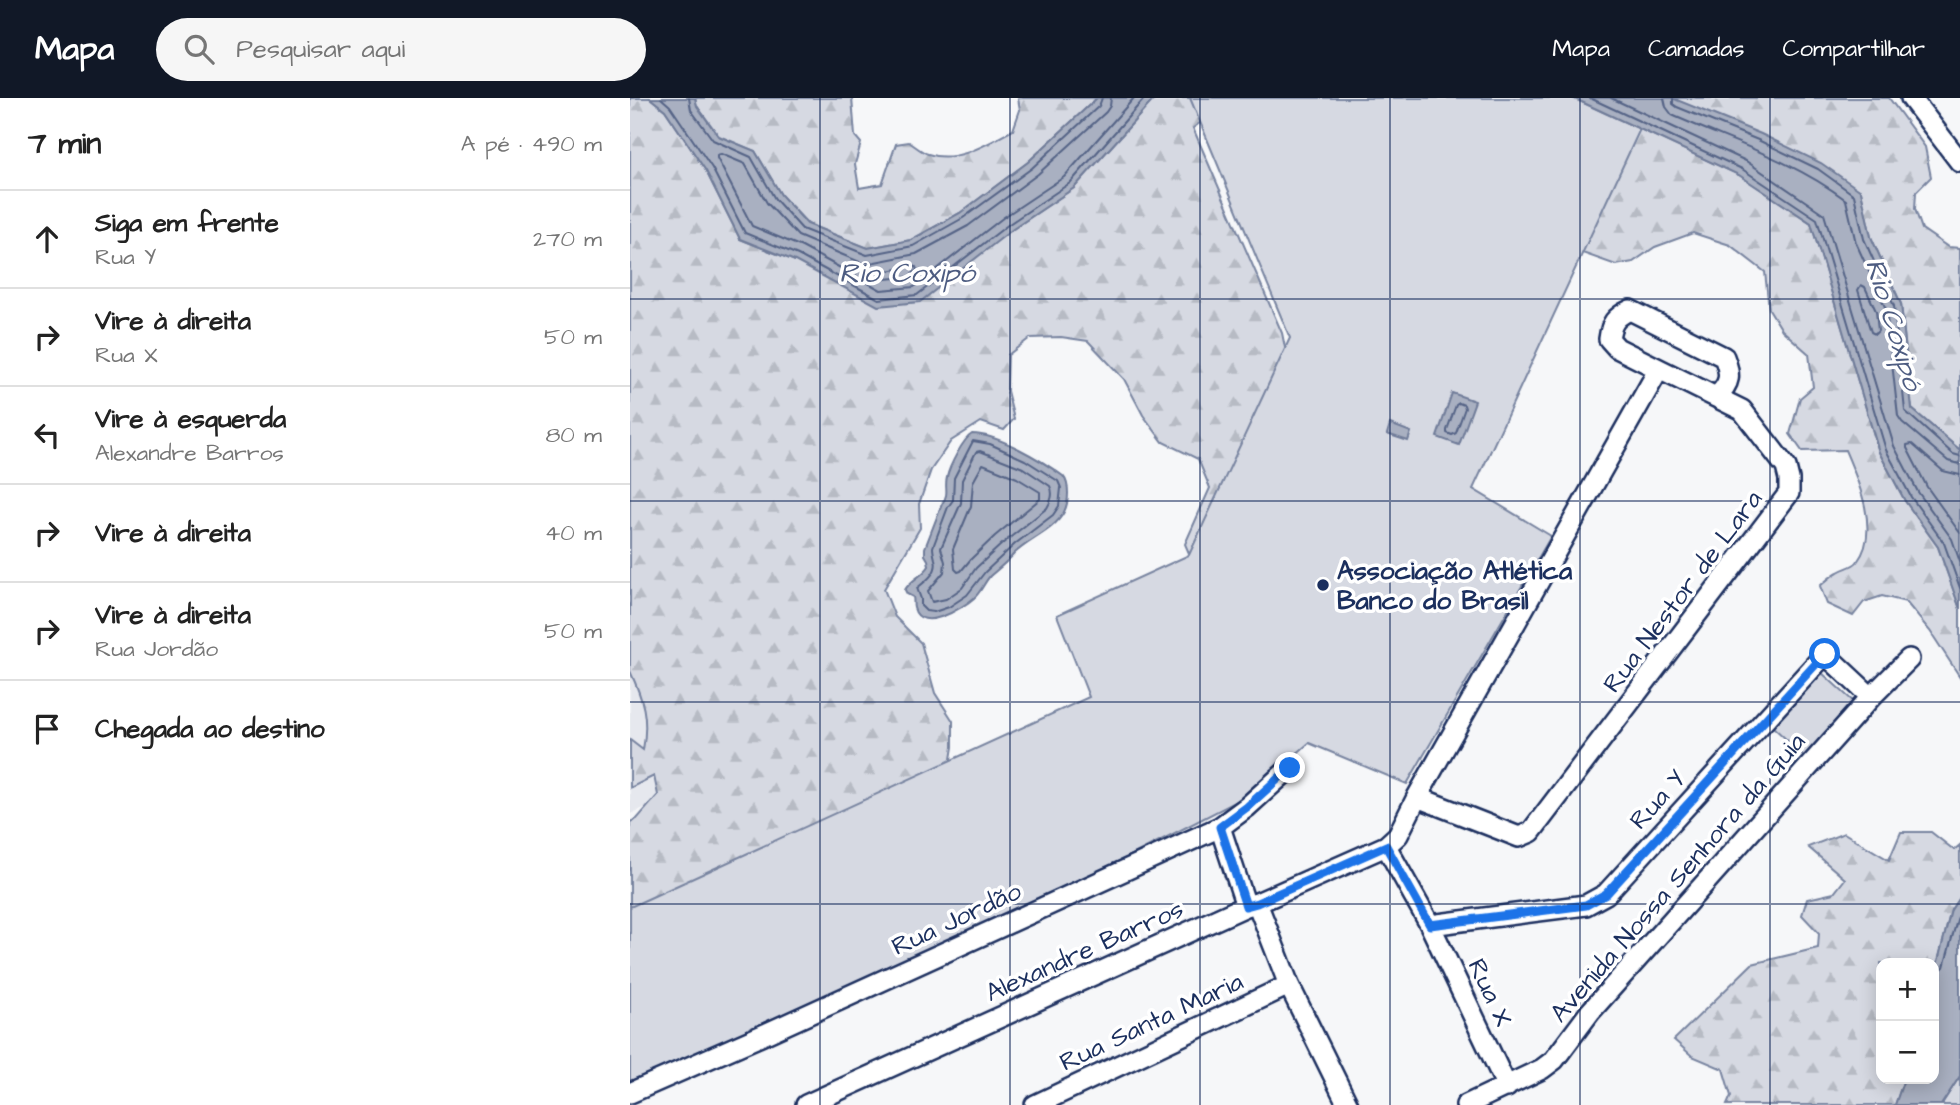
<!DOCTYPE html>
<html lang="pt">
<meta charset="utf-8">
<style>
body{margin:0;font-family:"Architects Daughter",sans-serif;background:#f6f6f6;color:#222}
.controls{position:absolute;right:21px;bottom:21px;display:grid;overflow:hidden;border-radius:14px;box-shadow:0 4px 18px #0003}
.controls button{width:63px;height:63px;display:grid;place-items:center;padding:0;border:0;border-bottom:2px solid #e0e0e0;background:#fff;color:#222;font:35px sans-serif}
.stop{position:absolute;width:21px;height:21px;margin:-16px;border:5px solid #1a73e8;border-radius:50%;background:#fff}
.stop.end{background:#1a73e8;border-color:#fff;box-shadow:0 2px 7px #0008}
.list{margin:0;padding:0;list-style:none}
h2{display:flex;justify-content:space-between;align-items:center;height:91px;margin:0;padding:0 28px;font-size:30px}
h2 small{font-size:23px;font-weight:400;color:#767676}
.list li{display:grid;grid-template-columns:46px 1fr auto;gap:21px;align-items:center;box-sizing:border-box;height:98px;padding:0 28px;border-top:2px solid #e0e0e0}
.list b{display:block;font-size:26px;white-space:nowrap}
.list p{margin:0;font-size:23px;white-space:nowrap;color:#767676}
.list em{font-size:23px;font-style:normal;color:#767676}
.icon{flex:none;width:38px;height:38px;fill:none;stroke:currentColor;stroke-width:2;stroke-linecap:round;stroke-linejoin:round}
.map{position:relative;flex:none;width:1330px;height:1007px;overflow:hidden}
header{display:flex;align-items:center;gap:42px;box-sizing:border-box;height:98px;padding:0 35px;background:#111827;color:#fff}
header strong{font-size:33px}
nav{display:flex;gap:38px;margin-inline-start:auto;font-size:24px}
.search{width:490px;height:63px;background:#f6f6f6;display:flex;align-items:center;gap:18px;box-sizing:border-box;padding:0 24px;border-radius:38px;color:#767676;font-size:26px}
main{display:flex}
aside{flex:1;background:#fff}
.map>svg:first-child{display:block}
.built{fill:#e6e8ee}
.forest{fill:url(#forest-firs);stroke:#7884a0;stroke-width:2}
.pitch{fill:#d6d9e2;stroke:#7884a0;stroke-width:2}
.water{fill:#a9b0c1;stroke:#707c99;stroke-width:2}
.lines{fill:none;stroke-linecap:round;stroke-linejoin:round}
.shore{stroke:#546386;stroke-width:2}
.minor-casing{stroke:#1b2f5e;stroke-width:24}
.minor{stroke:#fff;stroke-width:19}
.route{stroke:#1a73e8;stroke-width:9}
.grid{fill:none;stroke:#1b2f5e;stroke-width:2;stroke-opacity:0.55}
.poi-dot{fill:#1b2f5e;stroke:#fff;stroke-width:2.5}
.labels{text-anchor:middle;stroke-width:7;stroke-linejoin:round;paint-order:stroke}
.poi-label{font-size:26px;font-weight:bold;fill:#1b2f5e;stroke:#fff;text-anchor:start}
.street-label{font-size:26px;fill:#1b2f5e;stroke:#fff}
.water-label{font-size:28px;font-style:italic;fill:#4d5c81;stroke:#fff}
</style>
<header>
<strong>Mapa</strong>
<div class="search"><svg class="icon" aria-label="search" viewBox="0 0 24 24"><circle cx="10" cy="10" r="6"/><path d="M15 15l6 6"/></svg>Pesquisar aqui</div>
<nav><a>Mapa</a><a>Camadas</a><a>Compartilhar</a></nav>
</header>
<main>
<aside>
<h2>7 min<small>A pé · 490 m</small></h2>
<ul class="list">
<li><svg class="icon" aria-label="ahead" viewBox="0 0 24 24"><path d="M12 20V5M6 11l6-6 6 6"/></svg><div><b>Siga em frente</b><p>Rua Y</p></div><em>270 m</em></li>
<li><svg class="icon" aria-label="right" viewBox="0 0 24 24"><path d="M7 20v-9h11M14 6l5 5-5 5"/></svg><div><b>Vire à direita</b><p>Rua X</p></div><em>50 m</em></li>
<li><svg class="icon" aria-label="left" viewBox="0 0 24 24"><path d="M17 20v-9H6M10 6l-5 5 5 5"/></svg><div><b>Vire à esquerda</b><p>Alexandre Barros</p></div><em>80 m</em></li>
<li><svg class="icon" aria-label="right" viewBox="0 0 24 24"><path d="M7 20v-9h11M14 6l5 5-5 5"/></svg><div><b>Vire à direita</b></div><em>40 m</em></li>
<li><svg class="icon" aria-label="right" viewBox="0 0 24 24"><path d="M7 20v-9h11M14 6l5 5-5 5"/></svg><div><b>Vire à direita</b><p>Rua Jordão</p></div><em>50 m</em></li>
<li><svg class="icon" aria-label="arrive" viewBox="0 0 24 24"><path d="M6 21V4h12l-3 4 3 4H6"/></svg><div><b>Chegada ao destino</b></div></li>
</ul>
</aside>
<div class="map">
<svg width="1330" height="1007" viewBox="0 0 1330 1007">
<defs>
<pattern id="forest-firs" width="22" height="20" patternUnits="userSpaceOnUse" patternTransform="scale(1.75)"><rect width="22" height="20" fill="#d6d9e2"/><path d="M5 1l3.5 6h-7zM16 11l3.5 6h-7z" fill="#b7bbc4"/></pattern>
</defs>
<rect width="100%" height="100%" fill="#f6f7f9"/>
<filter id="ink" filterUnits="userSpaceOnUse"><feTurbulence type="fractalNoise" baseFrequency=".0143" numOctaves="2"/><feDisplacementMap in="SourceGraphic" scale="14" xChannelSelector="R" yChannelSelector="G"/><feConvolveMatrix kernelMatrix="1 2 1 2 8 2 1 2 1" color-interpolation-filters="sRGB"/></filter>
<g filter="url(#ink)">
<path class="built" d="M0 465 42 698 0 716Z"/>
<path class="forest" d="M0 0H20L35 12 76 73 110 141 165 163 383 131 444 90 525 0H627L589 11 563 30 652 235 662 284 577 497 555 446 580 390 568 361 533 344 513 317 494 281 458 243 431 239 400 240 378 257 377 293 384 321 374 332 351 324 321 343 301 372 289 406 290 430 254 491 265 519 291 545 305 595 323 623V649L317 685 0 858V724L7 721 28 697 24 678 0 690V642L13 652C19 620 13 601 0 573Z
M65 0H222L225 38 231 45 225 66 229 90 252 86 266 46 279 44C285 48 292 54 298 56 327 66 359 45 383 32L390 12 388 0H467L398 64 330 115 281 142 238 150 178 126 151 97 125 53 89 38 67 8Z
M932 0 1010 31 1109 77 1181 125 1249 354 1275 403 1308 449 1330 511V579L1300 533 1276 504 1252 498 1234 504 1223 518 1197 506 1190 488C1196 483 1202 477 1208 474 1214 470 1223 469 1227 464 1251 434 1228 382 1215 352L1172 353 1160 336 1170 300 1183 289 1179 256 1152 232 1139 211 1135 174 1100 147 1063 135 1025 149 1003 164 986 167 930 147Z
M1042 0H1259L1295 49 1301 79 1286 94 1285 111 1292 131 1318 149 1330 150V352L1282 311 1271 206 1241 139 1231 93Z
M1271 734H1301L1324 752 1330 747V798L1321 812 1304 879V865H1251V981H1274L1265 1007H1097L1101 998 1093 971 1062 958 1044 942 1122 866 1188 850 1189 835 1172 817 1177 801 1204 795 1215 781 1178 749 1214 735 1259 762Z
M1330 978V1007H1311Z"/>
<path class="pitch" d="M560 0H943L1010 31 843 391 921 438 777 686 679 645 619 697 498 759 82 954 0 990V809L459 599 427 517 559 457 660 240Z
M1191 574 1225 605 1175 659 1142 628Z"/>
<path class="water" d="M20 0H65L67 8 88 38 125 53 151 97 177 126 238 150 281 142 330 115 398 64 467 0H525L444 90 383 131 290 204 248 208 165 163 110 141 76 73 35 12Z
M943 0H1042L1131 36 1191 65 1231 93 1241 139 1271 206 1282 311 1330 352V511L1308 449 1275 403 1249 354 1181 125 1109 77Z
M822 295 845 303 829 347 807 339Z
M760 326 781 334 778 343 757 336Z
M342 336C368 336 411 362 433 378 440 386 439 404 434 414 424 433 399 441 384 456 377 464 368 471 360 478 354 485 351 494 344 500 333 510 291 536 284 510 283 506 284 502 283 499L277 496 275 492C280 482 293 478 299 468L298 462 295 457V450L312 406C320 394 314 391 317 379 319 369 333 341 342 336Z
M1330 798V978L1311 1007H1265L1274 981H1304V879L1321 812Z"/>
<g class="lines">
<path class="shore" d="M31 0 40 8 82 70 115 135 168 157 249 201 287 197 379 126 440 85 515 0
M59 0 61 12 83 42 121 59 145 101 172 131 237 157 283 148 333 120 402 70 469 8 472 0
M481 0 480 8 476 14 408 76 338 128 286 156 240 165H232L168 138 137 105 115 66 91 56 87 57V60L122 128 172 149 251 192 284 189 374 119 434 79 504 0
M960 0 1112 71 1187 121 1256 352 1281 399 1314 445 1330 490
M981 0 1116 63 1194 116 1264 348 1288 394 1322 441 1330 464
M1034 0 1036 9 1042 17C1102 44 1163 62 1216 102L1226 145 1256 211 1268 318 1272 324 1318 363 1330 366
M1043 0V6L1047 9 1128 42 1188 71 1224 97 1234 141 1264 208 1275 313 1323 356 1330 358
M283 168 286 169 287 172 279 179 254 181 250 178 252 174Z
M1231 187 1235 189 1246 213 1248 233 1245 236 1241 234 1228 192Z
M829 305 834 307 835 310 826 335 822 337 817 335V332L826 307Z
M343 343 360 346 395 362 428 383 431 390 429 408 423 417 385 446 355 474 337 497 319 509 304 514 296 513 291 508V501L287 490C296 483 309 474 305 461 304 457 303 453 303 449L318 409 323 402 324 380Z
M350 353 393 370 420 388C424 395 421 404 417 410L372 446 346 470 332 490 316 501 302 504 298 493 314 474 315 464 311 450 331 405 332 382 346 354Z
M353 366 387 380 410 394V401L365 438 341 461 331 473 328 474 325 471 323 451 341 408 343 384Z
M1330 377 1313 373 1282 346 1277 347V350L1297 389 1330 435
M1304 874 1309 873 1314 869 1330 811"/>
<g class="minor-casing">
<path id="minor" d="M1281 0 1330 64
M1029 271 987 250 979 241C981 225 985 219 1000 212L1094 259C1101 277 1101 285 1086 299
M590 729 616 808
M756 748 800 827 877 989
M627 805 659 887 718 1007
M800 827 956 807 976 796 1195 556 1241 599
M0 995 135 936 590 729 617 709 660 670
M176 1007 616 808 627 805 756 748 768 737 787 699 1029 271 1112 312 1156 369 1159 381V395L901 734 889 739 787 699
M405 1007 659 887
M836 1007 912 971 924 962 960 914 1241 599 1279 561"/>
</g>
<use href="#minor" class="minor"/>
</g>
</g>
<g class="lines" filter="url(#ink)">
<path class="route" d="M660 670 617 709 590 729 616 808 627 805 756 748 800 827 956 807 976 796 1195 556"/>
</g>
<path class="grid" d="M190 0V1007M380 0V1007M570 0V1007M760 0V1007M950 0V1007M1140 0V1007M0 201H1330M0 403H1330M0 604H1330M0 806H1330"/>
<circle class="poi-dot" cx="693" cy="487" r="7"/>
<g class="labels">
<g class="poi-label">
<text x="707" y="481">Associação Atlética<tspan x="707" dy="30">Banco do Brasil</tspan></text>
</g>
<g class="street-label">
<text transform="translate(1052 493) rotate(-53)" y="9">Rua Nestor de Lara</text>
<text transform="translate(1027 701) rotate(-48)" y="9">Rua Y</text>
<text transform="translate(1047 779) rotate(-49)" y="9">Avenida Nossa Senhora da Guia</text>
<text transform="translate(326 820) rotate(-25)" y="9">Rua Jordão</text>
<text transform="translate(454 852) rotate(-24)" y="9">Alexandre Barros</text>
<text transform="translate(861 894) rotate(65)" y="9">Rua X</text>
<text transform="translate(521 923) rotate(-25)" y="9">Rua Santa Maria</text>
</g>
<g class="water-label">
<text x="277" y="184">Rio Coxipó</text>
<text transform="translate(1265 226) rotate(73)" y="10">Rio Coxipó</text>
</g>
</g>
</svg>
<div class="controls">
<button>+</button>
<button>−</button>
</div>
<div class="stop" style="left:1195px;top:556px"></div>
<div class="stop end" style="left:660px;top:670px"></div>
</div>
</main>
